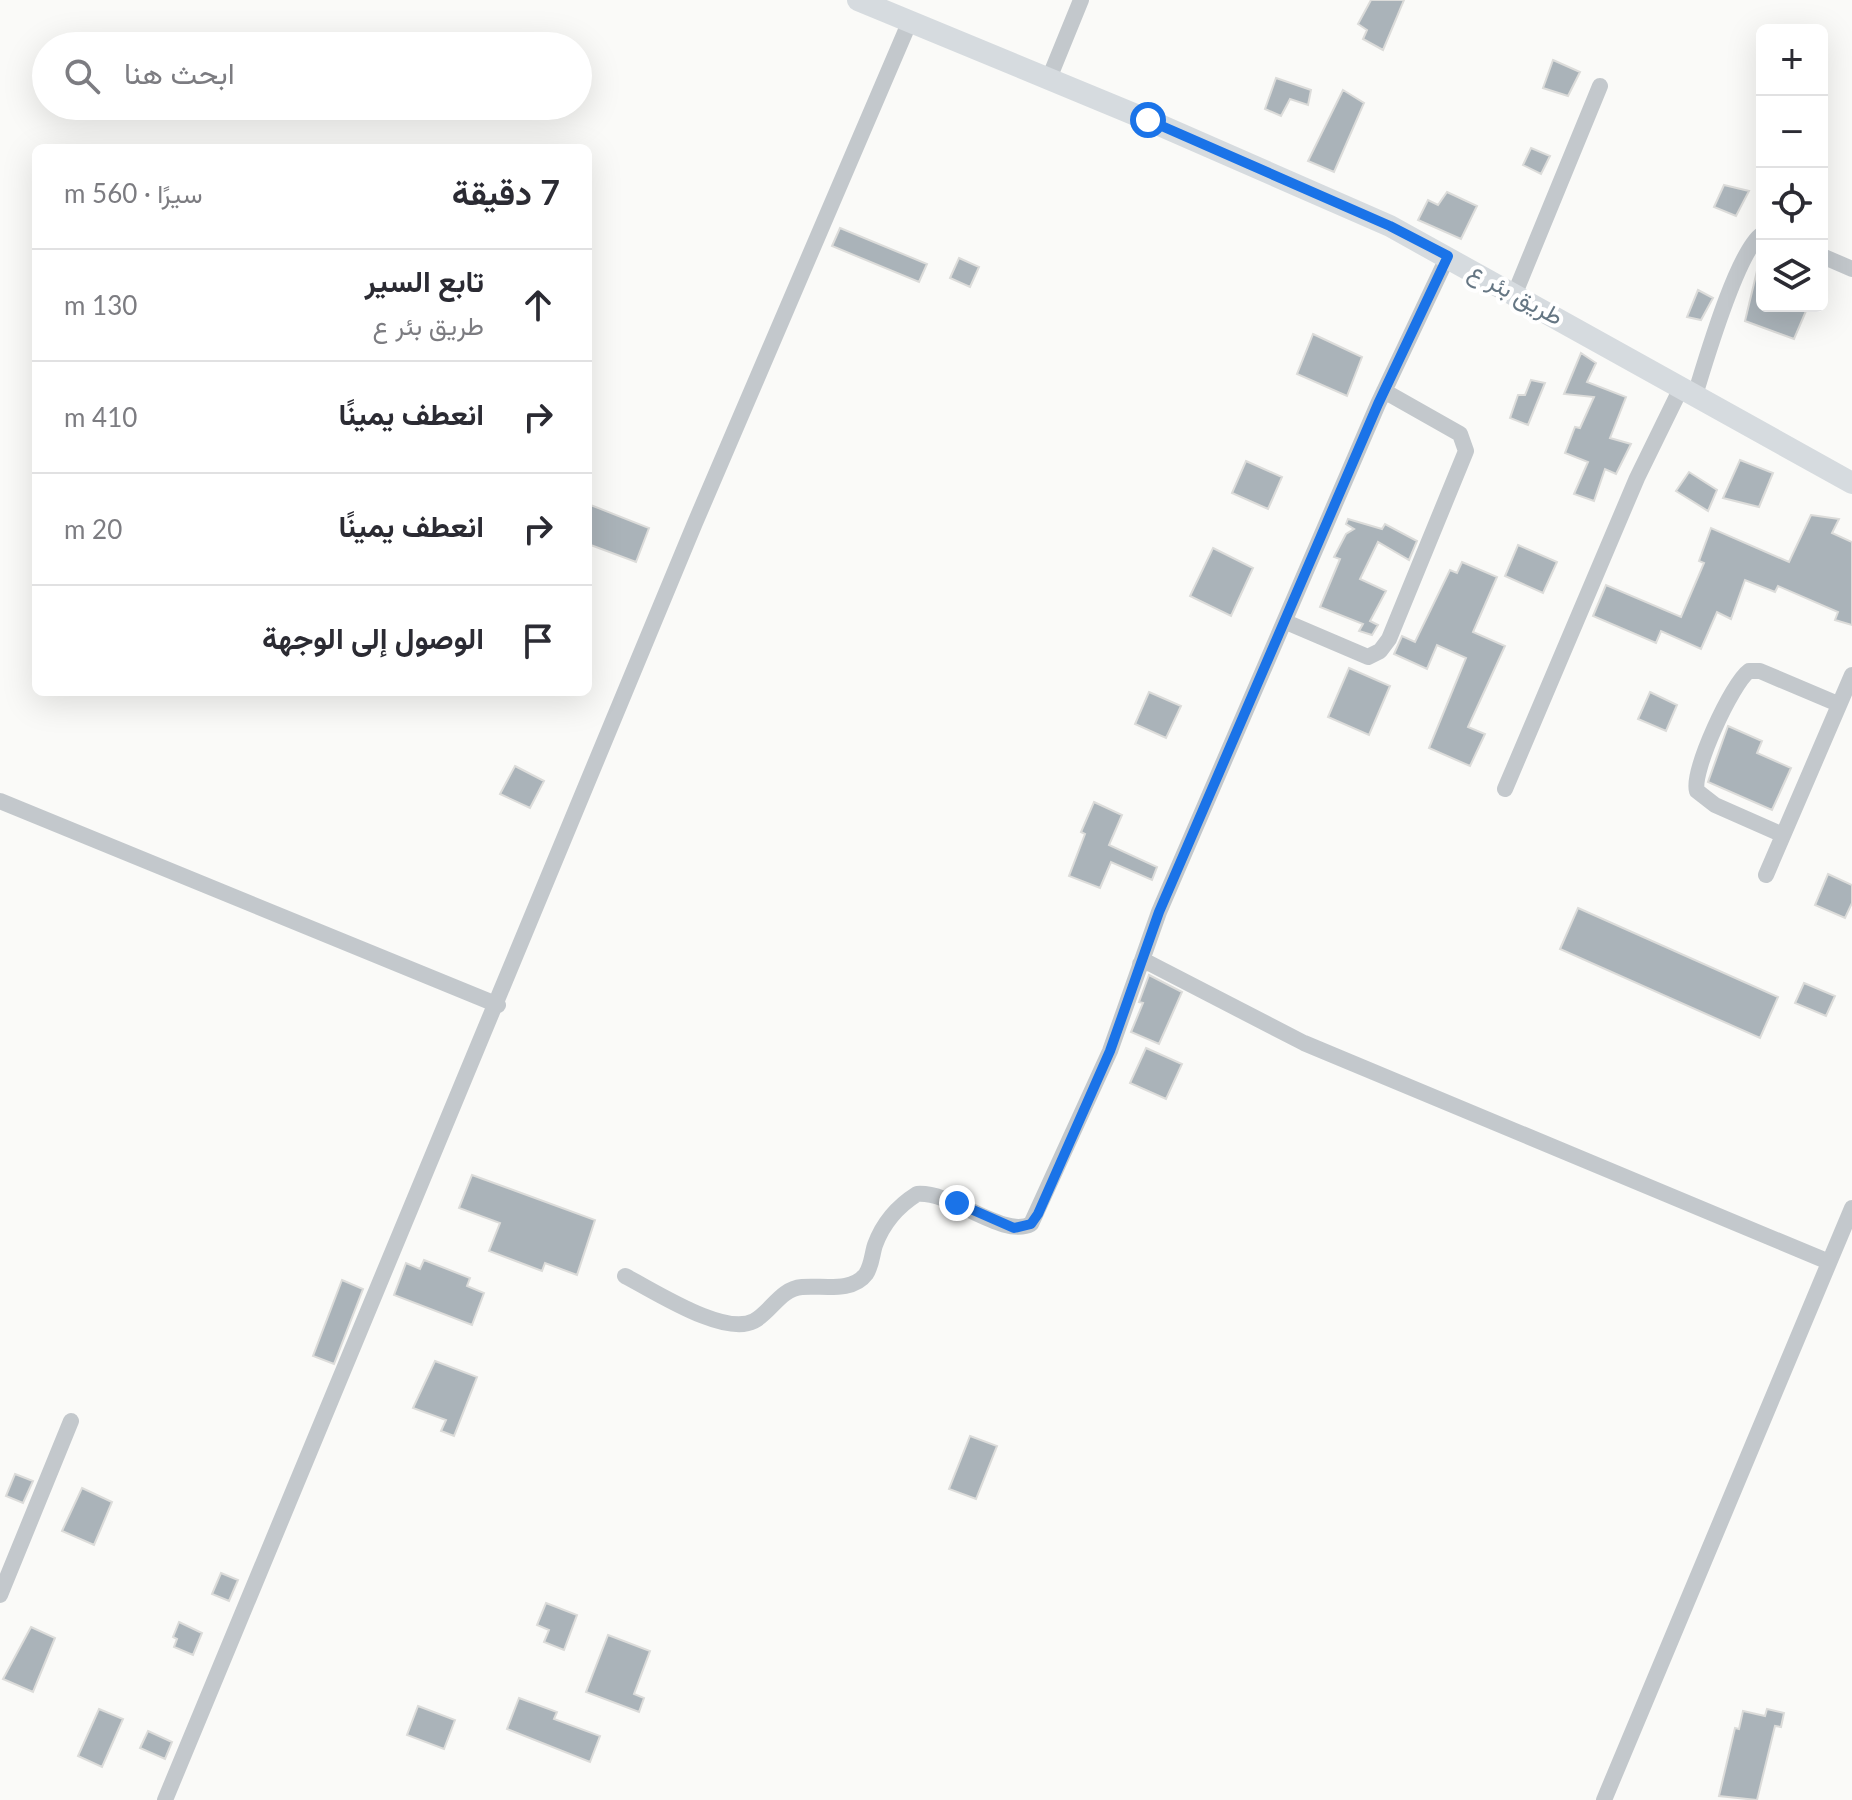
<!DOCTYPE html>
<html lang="ar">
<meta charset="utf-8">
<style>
body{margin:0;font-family:Lato,Vazirmatn,sans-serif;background:#f2f2f3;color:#2b2b33;direction:rtl}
.controls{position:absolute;right:24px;top:24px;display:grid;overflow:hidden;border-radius:12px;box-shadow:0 8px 32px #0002}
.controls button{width:72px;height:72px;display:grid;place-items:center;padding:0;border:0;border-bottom:2px solid #e1e1e2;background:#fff;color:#2b2b33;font:40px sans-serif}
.stop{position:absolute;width:24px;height:24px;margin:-18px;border:6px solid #1a73e8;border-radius:50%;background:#fff}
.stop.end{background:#1a73e8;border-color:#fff;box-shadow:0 2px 8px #0008}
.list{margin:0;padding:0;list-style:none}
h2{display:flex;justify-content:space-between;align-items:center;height:104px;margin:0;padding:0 32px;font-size:34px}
h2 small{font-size:26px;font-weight:400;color:#7c7c81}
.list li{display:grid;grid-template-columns:52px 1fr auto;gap:24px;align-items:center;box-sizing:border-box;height:112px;padding:0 32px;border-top:2px solid #e1e1e2}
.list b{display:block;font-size:30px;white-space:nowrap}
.list p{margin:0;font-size:26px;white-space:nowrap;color:#7c7c81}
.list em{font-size:26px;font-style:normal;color:#7c7c81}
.icon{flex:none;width:44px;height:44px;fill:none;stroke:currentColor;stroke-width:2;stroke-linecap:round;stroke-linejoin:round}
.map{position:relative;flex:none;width:1852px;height:1800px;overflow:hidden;direction:ltr}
.search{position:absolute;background:#fff;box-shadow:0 8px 32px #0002;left:32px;top:32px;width:560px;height:88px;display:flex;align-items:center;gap:20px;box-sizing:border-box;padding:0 28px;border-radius:44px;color:#7c7c81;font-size:30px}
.panel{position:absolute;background:#fff;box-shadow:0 8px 32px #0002;left:32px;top:144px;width:560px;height:552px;border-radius:12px;direction:rtl}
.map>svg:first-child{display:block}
.building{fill:#aab3b9;stroke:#dcdcda;stroke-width:2}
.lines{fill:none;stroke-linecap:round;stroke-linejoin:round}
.street{stroke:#c3c8cc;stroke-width:16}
.secondary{stroke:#d6dbdf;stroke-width:22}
.route{stroke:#1a73e8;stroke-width:10}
.labels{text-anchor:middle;stroke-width:8;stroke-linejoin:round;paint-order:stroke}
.street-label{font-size:24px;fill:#657683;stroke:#fff}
</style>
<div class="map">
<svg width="1852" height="1800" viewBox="0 0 1852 1800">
<rect width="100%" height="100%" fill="#fafaf8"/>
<path class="building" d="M1371 0H1404L1383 50 1363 39 1367 30 1358 24Z
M1553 60 1580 72 1568 96 1543 88Z
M1276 78 1311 90 1308 105 1290 99 1281 116 1265 109Z
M1343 90 1364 103 1334 172 1308 161Z
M1531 148 1550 156 1541 174 1523 165Z
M1724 185 1749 191 1736 216 1714 207Z
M1447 192 1477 206 1461 239 1418 220 1428 200 1438 205Z
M840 228 927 264 919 282 832 246Z
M959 258 979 267 970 287 950 278Z
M1757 271 1762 272V306H1794L1806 311 1794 339 1745 321Z
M1698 290 1713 298 1701 320 1687 317Z
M1313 334 1362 357 1347 396 1297 374Z
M1581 353 1596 363 1587 382 1626 397 1610 438 1631 444 1616 474 1605 469 1594 501 1574 494 1588 462 1565 453 1575 427 1580 428 1594 397 1564 394Z
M1531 380 1545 383 1528 425 1510 418 1518 395H1525Z
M1740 460 1773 473 1759 507 1723 498Z
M1246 461 1282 477 1268 509 1232 493Z
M1689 472 1717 490 1708 511 1676 491Z
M588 504 649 528 636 562 588 544Z
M1811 515 1839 519 1832 533 1852 542V625L1835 620 1838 612 1778 586 1775 592 1745 580 1731 619 1717 612 1701 649 1661 631 1656 643 1593 616 1606 585 1681 617 1704 563 1699 561 1711 528 1789 562Z
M1348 519 1382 529 1385 524 1417 541 1409 560 1378 542 1360 579 1386 591 1370 621 1378 625 1372 635 1359 631 1363 624 1320 607 1340 559 1334 557 1346 534 1354 529 1346 524Z
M1518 545 1557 562 1543 593 1505 576Z
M1213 548 1253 568 1231 616 1190 596Z
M1462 562 1497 577 1473 632 1505 646 1468 727 1485 734 1470 766 1429 748 1466 658 1437 645 1427 669 1394 654 1402 636 1415 642 1450 570 1457 573Z
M1349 668 1390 686 1369 735 1328 717Z
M1149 692 1181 706 1166 738 1135 724Z
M1650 692 1677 705 1666 731 1638 719Z
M1728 726 1762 741 1757 753 1791 768 1772 810 1708 782Z
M515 766 544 781 530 808 500 794Z
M1094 802 1122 815 1109 845 1157 867 1152 880 1111 862 1100 888 1069 876 1085 834 1081 832Z
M1828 874 1852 885V903L1845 918 1815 905Z
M1578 908 1778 997 1760 1038 1560 949Z
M1149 975 1182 992 1159 1044 1131 1032 1143 1003 1139 1002Z
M1804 983 1835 996 1826 1016 1795 1003Z
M1146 1048 1182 1064 1166 1099 1130 1083Z
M472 1175 595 1220 577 1275 545 1263 542 1271 489 1251 500 1223 459 1208Z
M424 1260 470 1278 467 1286 484 1293 472 1325 394 1295 406 1263 420 1269Z
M342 1280 363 1289 334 1364 313 1356Z
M435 1361 477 1377 454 1436 441 1431 446 1420 413 1408Z
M970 1436 997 1446 976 1499 949 1489Z
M15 1474 33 1481 23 1503 6 1496Z
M82 1488 112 1502 94 1545 62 1531Z
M221 1573 238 1580 229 1601 212 1594Z
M546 1603 577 1615 564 1650 544 1642 549 1630 537 1625Z
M179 1622 202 1633 193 1655 174 1647 177 1639 173 1637Z
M31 1627 55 1638 33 1692 3 1679Z
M608 1635 650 1651 634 1694 644 1698 639 1712 586 1692Z
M519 1698 557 1712 554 1719 600 1736 590 1762 507 1729Z
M418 1706 455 1720 444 1749 407 1735Z
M99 1709 123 1719 102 1767 78 1756Z
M1767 1709 1784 1713 1781 1727 1775 1726 1757 1800 1719 1796 1735 1728 1739 1729 1743 1711 1765 1716Z
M148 1731 172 1742 165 1759 140 1748Z"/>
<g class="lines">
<path class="street" d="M1048 81 1081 0
M1822 256 1852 269
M1515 293 1600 86
M1695 395C1705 363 1737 251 1762 234
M1286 622 1368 657 1380 651 1389 639 1466 451 1460 434 1384 391
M1505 789 1637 478 1681 388
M0 801 498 1005
M1783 835 1715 805 1697 791C1691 772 1732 683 1749 671H1760L1838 704
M1766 875 1852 675
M1140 964 1149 963 1304 1043 1829 1262
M625 1276C653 1290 724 1337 754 1321 772 1311 780 1289 802 1287 822 1285 852 1293 866 1274 872 1265 872 1254 875 1245 883 1223 898 1206 917 1194 952 1191 1003 1239 1031 1224L1110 1051 1159 912 1378 404 1448 256
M0 1595 71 1421
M165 1800 695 523 910 21
M1604 1800 1852 1208"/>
<path class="secondary" d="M858 0 1148 120 1390 226 1852 483"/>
</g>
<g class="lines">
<path class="route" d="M957 1203 1014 1228 1031 1224 1038 1214 1110 1051 1159 912 1378 404 1448 256 1390 226 1148 120"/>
</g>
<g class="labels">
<g class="street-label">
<text transform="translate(1516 294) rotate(29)" y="8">طريق بئر ع</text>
</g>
</g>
</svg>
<div class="controls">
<button>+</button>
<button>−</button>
<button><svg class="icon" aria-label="locate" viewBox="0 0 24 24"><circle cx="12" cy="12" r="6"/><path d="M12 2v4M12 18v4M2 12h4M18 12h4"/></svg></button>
<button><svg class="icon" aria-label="layers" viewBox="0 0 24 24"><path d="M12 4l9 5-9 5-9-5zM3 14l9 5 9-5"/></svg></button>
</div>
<div class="stop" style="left:1148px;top:120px"></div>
<div class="stop end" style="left:957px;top:1203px"></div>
<div class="search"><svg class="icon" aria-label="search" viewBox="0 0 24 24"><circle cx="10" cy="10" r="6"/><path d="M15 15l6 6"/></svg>ابحث هنا</div>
<section class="panel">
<h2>7 دقيقة<small>سيرًا · 560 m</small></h2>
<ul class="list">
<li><svg class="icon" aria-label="ahead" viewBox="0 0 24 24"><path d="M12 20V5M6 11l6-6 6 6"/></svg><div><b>تابع السير</b><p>طريق بئر ع</p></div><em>130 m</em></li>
<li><svg class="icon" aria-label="right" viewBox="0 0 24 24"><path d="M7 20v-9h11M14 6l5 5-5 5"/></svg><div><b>انعطف يمينًا</b></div><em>410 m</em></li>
<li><svg class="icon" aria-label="right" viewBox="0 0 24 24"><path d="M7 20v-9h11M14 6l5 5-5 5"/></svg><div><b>انعطف يمينًا</b></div><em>20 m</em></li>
<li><svg class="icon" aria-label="arrive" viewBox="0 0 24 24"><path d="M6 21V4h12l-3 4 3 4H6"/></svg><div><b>الوصول إلى الوجهة</b></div></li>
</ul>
</section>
</div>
